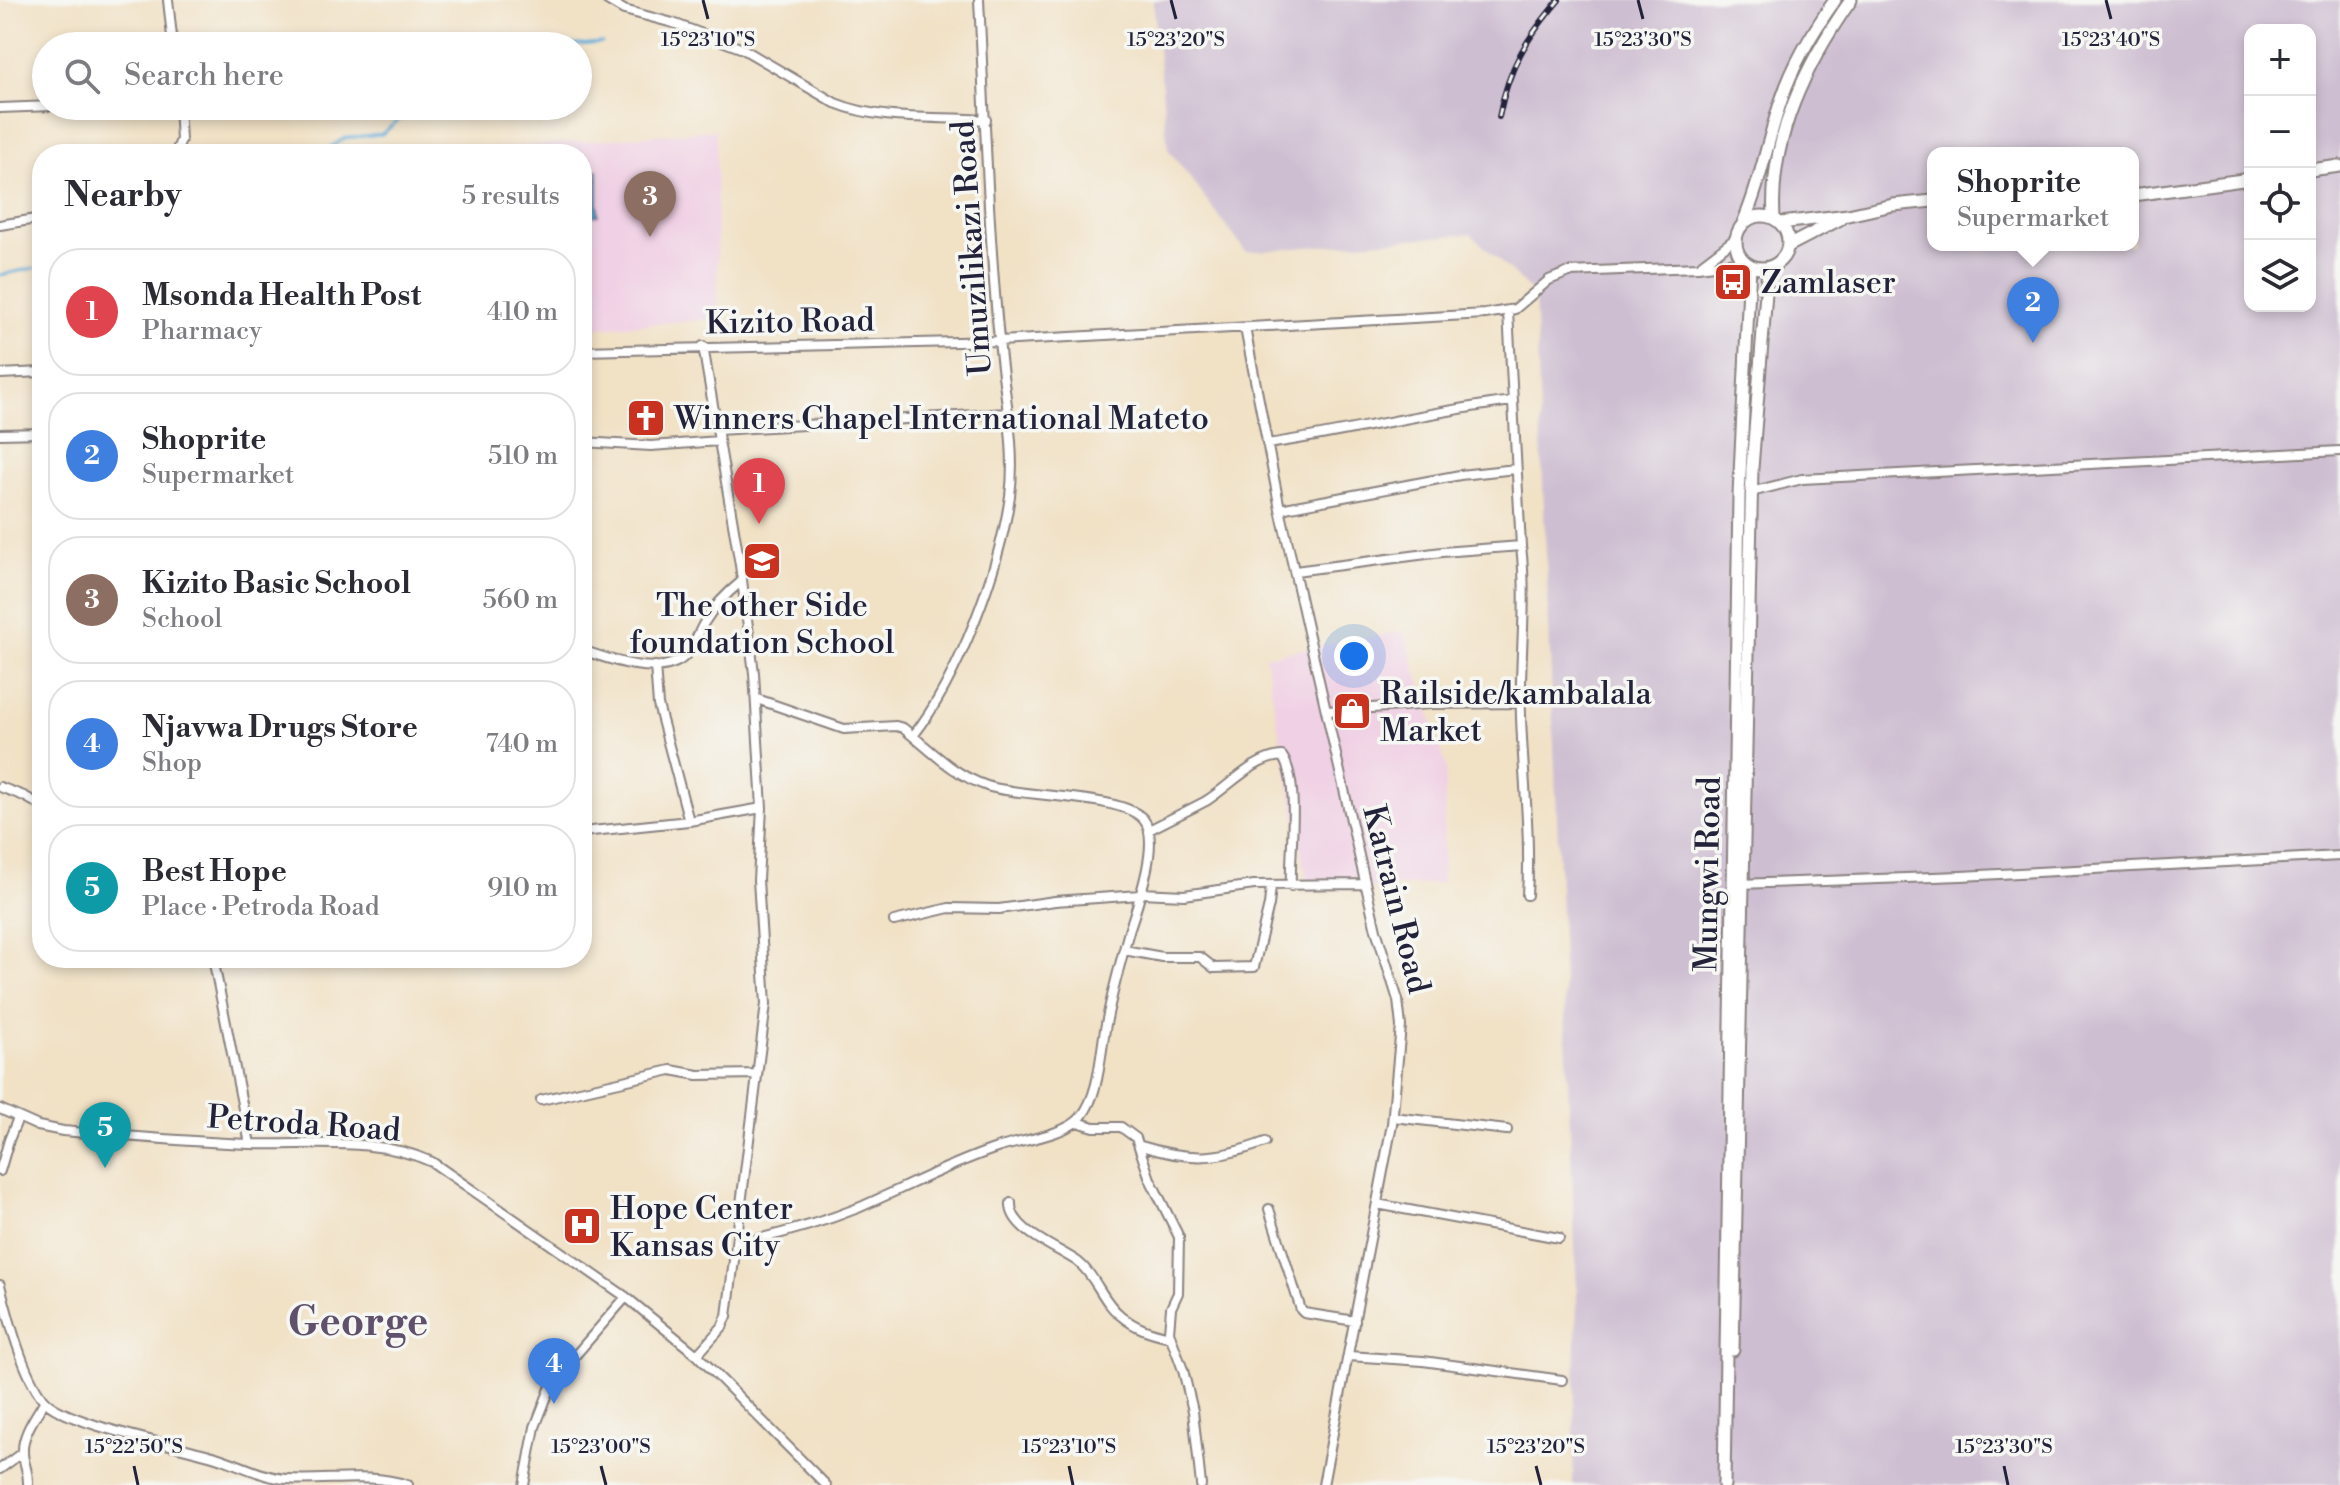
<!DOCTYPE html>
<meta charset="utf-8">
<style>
body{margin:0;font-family:"Libre Bodoni",serif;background:#f7f7f7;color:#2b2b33}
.controls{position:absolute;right:24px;top:24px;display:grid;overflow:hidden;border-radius:16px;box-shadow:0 4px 12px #0003}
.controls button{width:72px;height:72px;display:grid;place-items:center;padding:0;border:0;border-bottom:2px solid #e1e1e2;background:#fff;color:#2b2b33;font:40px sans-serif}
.you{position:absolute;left:1354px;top:656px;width:28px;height:28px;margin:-20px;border:6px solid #fff;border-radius:50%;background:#1a73e8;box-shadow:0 0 0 12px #1a73e833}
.badge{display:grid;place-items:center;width:52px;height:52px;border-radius:50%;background:#c8321e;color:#fff;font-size:26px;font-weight:700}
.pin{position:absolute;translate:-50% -66px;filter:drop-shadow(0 2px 4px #0008)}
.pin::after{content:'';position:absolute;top:42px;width:28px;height:24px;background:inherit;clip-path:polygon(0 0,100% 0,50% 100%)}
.popup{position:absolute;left:1927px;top:147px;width:212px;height:104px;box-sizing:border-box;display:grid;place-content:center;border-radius:16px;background:#fff;filter:drop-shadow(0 2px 6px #0005);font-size:26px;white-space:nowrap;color:#7c7c81}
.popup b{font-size:30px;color:#2b2b33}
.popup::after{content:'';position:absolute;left:50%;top:100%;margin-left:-16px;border:16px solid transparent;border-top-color:#fff}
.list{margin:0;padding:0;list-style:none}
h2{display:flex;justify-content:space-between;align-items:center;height:104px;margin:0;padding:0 32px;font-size:34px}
h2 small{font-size:26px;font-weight:400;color:#7c7c81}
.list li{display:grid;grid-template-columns:52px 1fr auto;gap:24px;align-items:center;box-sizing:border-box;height:128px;margin:0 16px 16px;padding:0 16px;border:2px solid #e1e1e2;border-radius:32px}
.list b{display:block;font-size:30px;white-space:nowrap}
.list p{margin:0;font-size:26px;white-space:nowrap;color:#7c7c81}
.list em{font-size:26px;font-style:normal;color:#7c7c81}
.icon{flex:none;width:44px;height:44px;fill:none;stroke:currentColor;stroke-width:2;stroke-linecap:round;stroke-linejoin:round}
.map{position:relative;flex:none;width:2340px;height:1485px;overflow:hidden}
.search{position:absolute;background:#fff;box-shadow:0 4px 12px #0003;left:32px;top:32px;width:560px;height:88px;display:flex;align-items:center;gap:20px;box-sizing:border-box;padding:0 28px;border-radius:44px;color:#7c7c81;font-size:30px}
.panel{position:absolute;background:#fff;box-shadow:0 4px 12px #0003;left:32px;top:144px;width:560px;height:824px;border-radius:32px}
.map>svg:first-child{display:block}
.built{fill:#f0d0e4}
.industrial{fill:#cebed1;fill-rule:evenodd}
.water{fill:#60abd8;stroke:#41668a;stroke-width:2}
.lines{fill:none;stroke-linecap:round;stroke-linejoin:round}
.stream{stroke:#60abd8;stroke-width:3}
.street-casing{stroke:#8a8280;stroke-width:12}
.secondary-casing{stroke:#8a8280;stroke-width:15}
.street{stroke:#fff;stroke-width:8}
.secondary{stroke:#fff;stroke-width:11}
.rail-casing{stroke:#22223b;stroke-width:6}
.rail{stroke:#f6f6f2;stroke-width:3;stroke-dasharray:9;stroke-linecap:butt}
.ticks{fill:none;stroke:#22223b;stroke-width:3}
.labels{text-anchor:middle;stroke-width:7;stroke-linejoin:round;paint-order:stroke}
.street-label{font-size:32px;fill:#22223b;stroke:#f6f6f2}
.poi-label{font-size:32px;fill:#22223b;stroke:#f6f6f2;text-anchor:start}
.district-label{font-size:40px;font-weight:bold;fill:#5f506b;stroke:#f6f6f2}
.ticks-label{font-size:20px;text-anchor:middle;fill:#22223b;stroke:#f6f6f2;stroke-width:7;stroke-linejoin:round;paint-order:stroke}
</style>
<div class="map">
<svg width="2340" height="1485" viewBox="0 0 2340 1485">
<rect width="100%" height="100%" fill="#f6f6f2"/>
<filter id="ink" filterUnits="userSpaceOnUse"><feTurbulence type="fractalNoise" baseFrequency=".0125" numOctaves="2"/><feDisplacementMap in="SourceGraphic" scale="16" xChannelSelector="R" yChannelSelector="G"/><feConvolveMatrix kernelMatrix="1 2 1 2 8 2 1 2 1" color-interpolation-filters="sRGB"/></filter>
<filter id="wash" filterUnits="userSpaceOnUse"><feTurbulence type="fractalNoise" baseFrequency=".006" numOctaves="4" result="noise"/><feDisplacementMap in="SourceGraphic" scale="32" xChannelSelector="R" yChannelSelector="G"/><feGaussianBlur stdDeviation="1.8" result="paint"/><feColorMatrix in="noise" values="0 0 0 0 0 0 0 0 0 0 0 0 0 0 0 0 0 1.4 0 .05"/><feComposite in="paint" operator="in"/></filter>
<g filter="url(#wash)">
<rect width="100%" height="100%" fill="#f1e1c5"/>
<path class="built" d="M716 130 718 319 582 329V154H468L467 151Z
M1404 631 1446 766 1442 883 1309 892 1265 656Z"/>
<path class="industrial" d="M1153 0H2340V1485H1573L1577 1294 1535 295 1471 234 1246 252 1168 149ZM2250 30H2310V306H2250ZM1933 153H2133V245H1933Z"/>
<path class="water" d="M598 170V215L582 216V171Z"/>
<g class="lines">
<path class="stream" d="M565 46 602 43
M320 154 345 138 382 134 415 106
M0 275 34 268"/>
</g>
</g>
<g filter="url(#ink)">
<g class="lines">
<g class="street-casing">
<path id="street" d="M168 0 173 46
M607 0 624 10 673 23 743 49 835 103C882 122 936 116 986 120
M0 108 52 106
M175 154 181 140 179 106
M37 220 42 248
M0 225 42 218
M1702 264 1736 238
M1508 312 1521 546
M1245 328 1280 509 1376 930 1398 1000 1401 1026 1392 1124 1323 1485
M582 351 999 341 1485 314 1515 309 1549 280 1569 272 1698 267 1744 261
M0 374 42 372
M717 430 1008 413
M0 434 42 433
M582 442 651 446 719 441
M1267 444C1350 432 1430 411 1513 401
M1751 492 1802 479 2340 451
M1280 509 1460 475 1516 469
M1295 571 1442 552 1521 546C1528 604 1519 660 1521 717 1523 776 1531 836 1527 895
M582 650C608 659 662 679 685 656 694 647 698 633 704 623 714 606 727 593 742 581
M655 666 658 705 689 821
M1327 711 1431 704 1520 703
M913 736C958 679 1000 568 1010 496 1017 444 1003 391 999 339 988 227 985 113 979 0
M0 787 24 796 42 806
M1149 830C1168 820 1187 811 1206 801 1229 787 1253 758 1282 756 1301 783 1289 852 1291 886
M582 832 689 821 762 808
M1738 884 1961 876 2340 856
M1141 893 1184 895 1254 885 1365 884
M894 921 949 908 999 909 1055 901 1140 895
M1124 950 1162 957H1200L1214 968 1254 967 1269 905 1271 886
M213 958 250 1144
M541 1100 671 1070 698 1075 757 1074
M0 1109 38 1126 63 1131C125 1136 189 1142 251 1144 311 1146 376 1136 432 1162L626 1297 697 1355 826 1485
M1393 1117 1507 1130
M1077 1122 1094 1127H1121L1136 1138 1150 1179 1179 1237 1178 1293 1171 1308 1169 1332 1183 1370 1193 1411 1201 1485
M1141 1146C1190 1161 1217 1160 1265 1142
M0 1171 9 1140 18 1118
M1011 1203C1009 1230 1059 1248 1078 1262 1096 1276 1102 1301 1120 1315 1135 1328 1151 1333 1171 1337
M1377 1204 1559 1238
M1269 1209 1301 1310 1304 1313 1355 1321
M736 1244C778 1235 818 1224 858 1208 904 1188 949 1164 997 1148 1018 1141 1067 1135 1081 1117 1101 1092 1100 1050 1107 1019 1113 989 1121 960 1129 931 1137 906 1161 841 1144 820 1124 794 1022 798 987 786 952 774 931 750 903 728L896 726 844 729 757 699
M0 1285C8 1316 23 1375 43 1399 62 1424 181 1446 216 1457 239 1464 262 1477 286 1479 327 1482 367 1472 408 1485
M697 1355 722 1327 727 1316 766 1004 758 880 762 808 754 673 740 565 703 346
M1349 1356 1423 1361 1562 1380
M0 1469 23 1452
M28 1485C29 1470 23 1464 23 1452 22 1434 36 1416 44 1402
M524 1485 535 1427 553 1381 626 1297"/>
</g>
<g class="secondary-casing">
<path id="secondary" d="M2310 170 2340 166
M2133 195 2250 179
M1736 242a26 26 0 1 1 52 0a26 26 0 1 1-52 0Z
M1774 218C1769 138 1806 64 1851 0
M1743 223C1761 183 1767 140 1782 98 1794 62 1813 31 1835 0
M1781 223 1848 215 1893 205 1933 201
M1788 246 1840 219
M1733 1350 1752 468 1768 268
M1724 1485 1739 495 1750 265"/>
</g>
<use href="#street" class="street"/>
<use href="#secondary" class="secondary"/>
<g class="rail-casing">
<path id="rail" d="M1499 117C1509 66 1526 39 1559 0"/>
</g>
<use href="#rail" class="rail"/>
</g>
</g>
<path class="ticks" d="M703 0 708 19M1171 0 1176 19M1638 0 1643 19M2106 0 2111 19M134 1466 138 1485M601 1466 606 1485M1069 1466 1073 1485M1536 1466 1541 1485M2004 1466 2008 1485"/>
<defs>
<g id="bus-square" transform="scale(2)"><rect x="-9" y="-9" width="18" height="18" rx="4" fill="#c8321e" stroke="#f6f6f2"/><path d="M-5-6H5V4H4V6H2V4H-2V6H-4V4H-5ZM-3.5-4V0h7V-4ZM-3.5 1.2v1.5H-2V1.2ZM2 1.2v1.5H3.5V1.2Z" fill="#fff"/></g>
<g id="church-square" transform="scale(2)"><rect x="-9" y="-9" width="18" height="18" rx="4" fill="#c8321e" stroke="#f6f6f2"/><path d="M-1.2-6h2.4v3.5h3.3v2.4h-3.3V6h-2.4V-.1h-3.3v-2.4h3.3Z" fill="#fff"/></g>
<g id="school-square" transform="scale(2)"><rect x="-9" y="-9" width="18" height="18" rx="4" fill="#c8321e" stroke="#f6f6f2"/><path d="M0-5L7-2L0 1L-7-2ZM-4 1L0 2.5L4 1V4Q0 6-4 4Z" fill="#fff"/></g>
<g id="shop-square" transform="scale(2)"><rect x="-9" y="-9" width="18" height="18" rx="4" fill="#c8321e" stroke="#f6f6f2"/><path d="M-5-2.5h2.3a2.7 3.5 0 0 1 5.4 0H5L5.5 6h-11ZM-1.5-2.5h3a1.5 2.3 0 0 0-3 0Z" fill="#fff"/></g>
<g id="hospital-square" transform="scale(2)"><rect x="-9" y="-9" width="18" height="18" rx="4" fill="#c8321e" stroke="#f6f6f2"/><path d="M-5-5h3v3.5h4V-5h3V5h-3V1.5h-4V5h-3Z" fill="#fff"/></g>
</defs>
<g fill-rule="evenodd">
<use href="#bus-square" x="1733" y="282"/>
<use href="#church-square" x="646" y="418"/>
<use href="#school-square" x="762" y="561"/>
<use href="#shop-square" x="1352" y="711"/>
<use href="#hospital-square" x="582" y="1226"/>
</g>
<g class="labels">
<g class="street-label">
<text transform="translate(971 248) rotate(-94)" y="11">Umuzilikazi Road</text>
<text transform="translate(790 321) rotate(-1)" y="11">Kizito Road</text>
<text transform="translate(1707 874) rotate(-89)" y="11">Mungwi Road</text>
<text transform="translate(1397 899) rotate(76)" y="11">Katrain Road</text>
<text transform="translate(304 1123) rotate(4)" y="11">Petroda Road</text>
</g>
<g class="poi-label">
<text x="1761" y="293">Zamlaser</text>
<text x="674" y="429">Winners Chapel International Mateto</text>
<text x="762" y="616" text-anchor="middle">The other Side<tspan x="762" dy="37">foundation School</tspan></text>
<text x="1380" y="704">Railside/kambalala<tspan x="1380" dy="37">Market</tspan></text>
<text x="610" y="1219">Hope Center<tspan x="610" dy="37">Kansas City</tspan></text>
</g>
<g class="district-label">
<text x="358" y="1335">George</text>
</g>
</g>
<g class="ticks-label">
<text x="708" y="46">15°23'10"S</text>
<text x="1176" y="46">15°23'20"S</text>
<text x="1643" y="46">15°23'30"S</text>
<text x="2111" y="46">15°23'40"S</text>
<text x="134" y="1453">15°22'50"S</text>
<text x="601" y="1453">15°23'00"S</text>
<text x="1069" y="1453">15°23'10"S</text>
<text x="1536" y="1453">15°23'20"S</text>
<text x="2004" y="1453">15°23'30"S</text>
</g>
</svg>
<div class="controls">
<button>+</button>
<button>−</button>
<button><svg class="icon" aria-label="locate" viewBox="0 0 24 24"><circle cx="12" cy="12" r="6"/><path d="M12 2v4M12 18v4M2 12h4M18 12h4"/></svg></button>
<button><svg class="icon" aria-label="layers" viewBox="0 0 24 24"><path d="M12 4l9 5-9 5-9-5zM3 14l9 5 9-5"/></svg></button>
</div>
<div class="you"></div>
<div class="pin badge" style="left:759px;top:524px;background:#e0444e">1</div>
<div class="pin badge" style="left:2033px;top:343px;background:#3f7fe0">2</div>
<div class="popup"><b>Shoprite</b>Supermarket</div>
<div class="pin badge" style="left:650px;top:237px;background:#8d6e63">3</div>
<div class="pin badge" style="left:554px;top:1404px;background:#3f7fe0">4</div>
<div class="pin badge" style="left:105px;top:1168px;background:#0f9aa8">5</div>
<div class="search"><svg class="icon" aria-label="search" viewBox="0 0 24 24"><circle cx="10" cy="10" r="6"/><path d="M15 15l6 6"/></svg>Search here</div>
<section class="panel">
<h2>Nearby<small>5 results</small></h2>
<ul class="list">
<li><span class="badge" style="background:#e0444e">1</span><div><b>Msonda Health Post</b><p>Pharmacy</p></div><em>410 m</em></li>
<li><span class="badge" style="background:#3f7fe0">2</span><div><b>Shoprite</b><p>Supermarket</p></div><em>510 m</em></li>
<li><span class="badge" style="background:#8d6e63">3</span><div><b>Kizito Basic School</b><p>School</p></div><em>560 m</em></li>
<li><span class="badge" style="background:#3f7fe0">4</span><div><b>Njavwa Drugs Store</b><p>Shop</p></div><em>740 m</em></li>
<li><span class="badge" style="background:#0f9aa8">5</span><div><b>Best Hope</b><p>Place · Petroda Road</p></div><em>910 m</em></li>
</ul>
</section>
</div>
